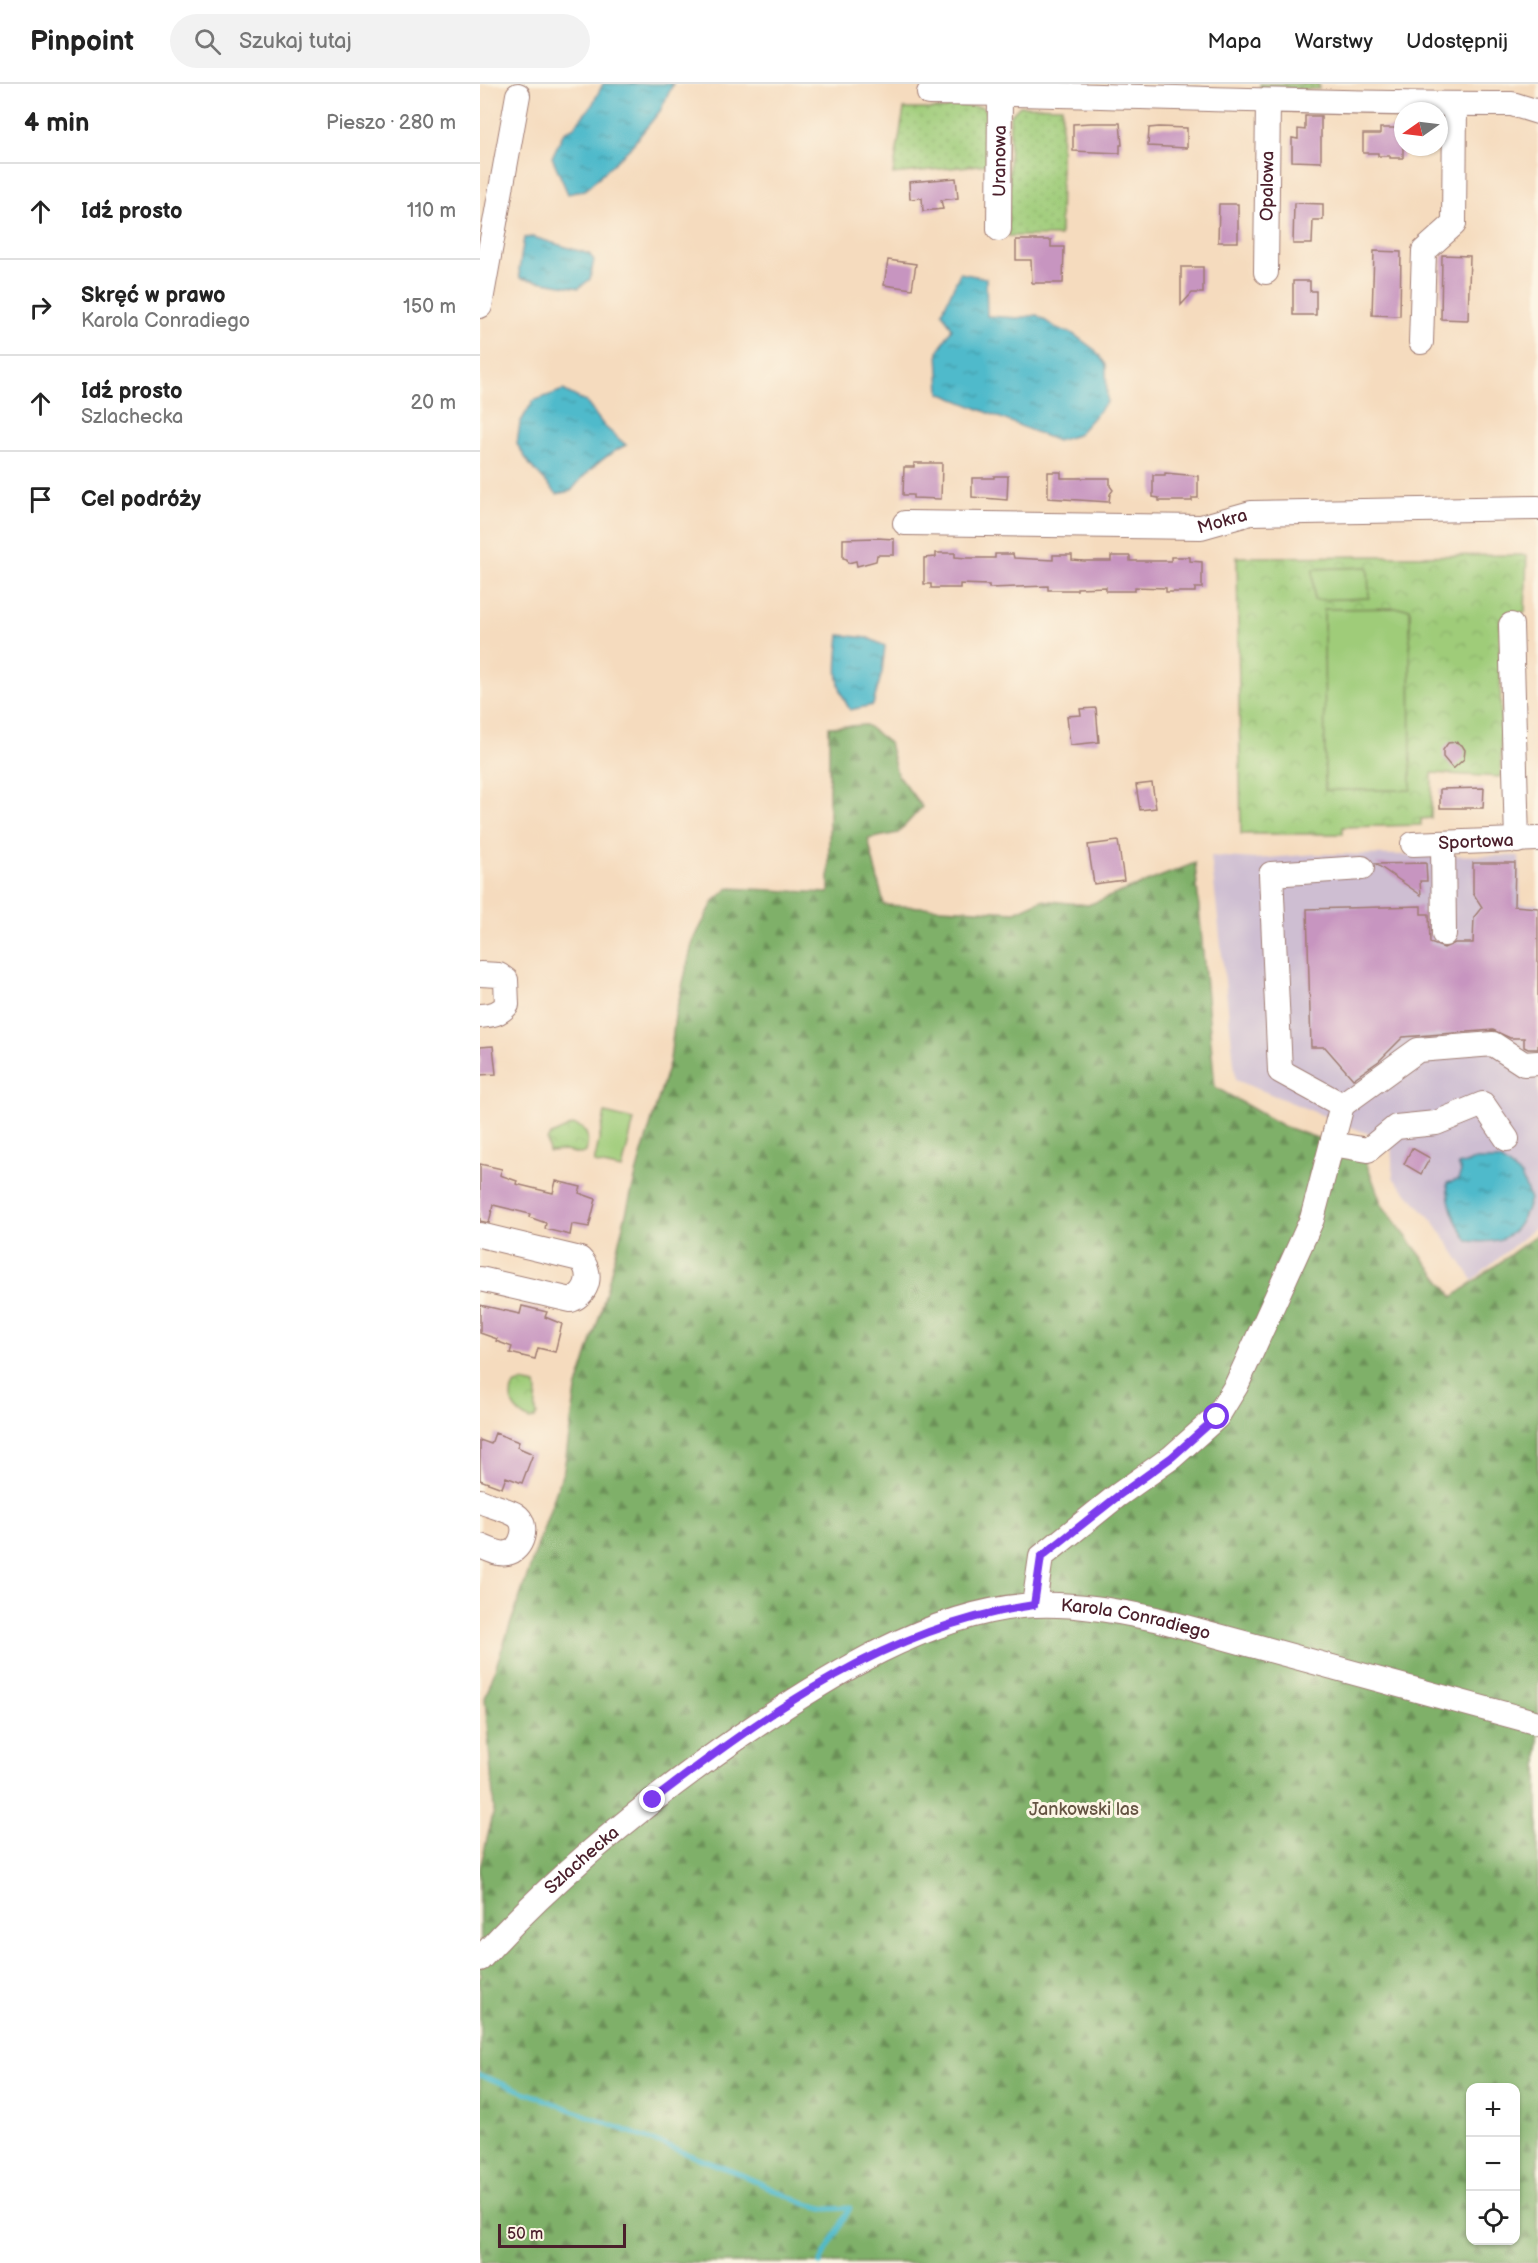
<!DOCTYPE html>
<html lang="pl">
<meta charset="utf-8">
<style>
body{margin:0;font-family:"Balsamiq Sans",sans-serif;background:#f2f2f2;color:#222}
.controls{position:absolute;right:18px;bottom:18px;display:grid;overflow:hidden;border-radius:12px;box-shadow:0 2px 4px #0004}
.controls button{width:54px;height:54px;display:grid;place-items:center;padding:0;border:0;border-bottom:2px solid #e0e0e0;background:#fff;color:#222;font:30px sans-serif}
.compass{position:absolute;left:914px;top:18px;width:54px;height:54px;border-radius:50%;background:#fff;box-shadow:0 2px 4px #0004;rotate:256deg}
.scale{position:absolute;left:18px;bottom:15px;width:128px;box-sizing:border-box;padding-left:6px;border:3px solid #4a1f2b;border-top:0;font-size:16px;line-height:21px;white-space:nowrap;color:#4a1f2b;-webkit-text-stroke:4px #fcf5e5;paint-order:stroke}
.stop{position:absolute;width:18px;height:18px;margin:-14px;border:4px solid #7c3aed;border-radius:50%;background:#fff}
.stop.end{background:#7c3aed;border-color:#fff;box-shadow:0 2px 6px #0008}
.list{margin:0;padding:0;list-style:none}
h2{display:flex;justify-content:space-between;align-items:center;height:78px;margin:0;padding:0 24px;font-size:26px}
h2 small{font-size:20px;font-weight:400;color:#767676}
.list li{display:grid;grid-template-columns:39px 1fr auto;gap:18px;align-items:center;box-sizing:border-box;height:96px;padding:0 24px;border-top:2px solid #e0e0e0}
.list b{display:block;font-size:22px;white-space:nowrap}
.list p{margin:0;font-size:20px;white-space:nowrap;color:#767676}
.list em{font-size:20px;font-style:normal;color:#767676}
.icon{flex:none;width:33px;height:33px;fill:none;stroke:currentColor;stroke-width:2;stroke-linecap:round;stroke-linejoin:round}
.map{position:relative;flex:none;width:1058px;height:2179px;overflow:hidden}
header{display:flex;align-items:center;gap:36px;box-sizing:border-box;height:84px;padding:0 30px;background:#fff;border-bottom:2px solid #e0e0e0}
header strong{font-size:28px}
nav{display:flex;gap:33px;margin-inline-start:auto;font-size:21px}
.search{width:420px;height:54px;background:#f2f2f2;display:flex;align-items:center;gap:15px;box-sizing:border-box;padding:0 21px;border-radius:33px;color:#767676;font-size:22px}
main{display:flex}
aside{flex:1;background:#fff}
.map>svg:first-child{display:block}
.industrial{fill:#cebed2}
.grass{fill:url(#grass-dots);stroke:#747652;stroke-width:1.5}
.forest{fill:url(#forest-firs);stroke:#64684a;stroke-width:1.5;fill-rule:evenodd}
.park{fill:url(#park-crowns);stroke:#747652;stroke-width:1.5}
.pitch{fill:#9fcc79;stroke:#747652;stroke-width:1.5}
.water{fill:url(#water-ripples);stroke:#4c6c7b;stroke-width:1.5}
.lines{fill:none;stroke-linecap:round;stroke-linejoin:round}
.stream{stroke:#4fbacb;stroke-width:5}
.building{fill:#c795c0}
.minor-casing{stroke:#a07d74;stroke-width:26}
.minor{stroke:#fff;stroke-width:24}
.route{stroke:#7c3aed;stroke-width:8}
.labels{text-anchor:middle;stroke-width:6;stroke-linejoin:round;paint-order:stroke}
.street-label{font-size:18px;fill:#4a1f2b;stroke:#fcf5e5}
.park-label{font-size:18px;fill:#645342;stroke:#fcf5e5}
</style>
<header>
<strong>Pinpoint</strong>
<div class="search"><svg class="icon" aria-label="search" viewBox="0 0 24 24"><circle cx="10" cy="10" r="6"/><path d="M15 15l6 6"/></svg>Szukaj tutaj</div>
<nav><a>Mapa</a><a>Warstwy</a><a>Udostępnij</a></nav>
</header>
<main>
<aside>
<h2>4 min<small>Pieszo · 280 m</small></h2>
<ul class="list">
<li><svg class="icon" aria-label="ahead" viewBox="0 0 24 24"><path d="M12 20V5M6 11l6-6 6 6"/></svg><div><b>Idź prosto</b></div><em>110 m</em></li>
<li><svg class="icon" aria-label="right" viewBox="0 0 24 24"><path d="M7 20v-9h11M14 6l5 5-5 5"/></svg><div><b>Skręć w prawo</b><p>Karola Conradiego</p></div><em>150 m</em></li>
<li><svg class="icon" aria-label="ahead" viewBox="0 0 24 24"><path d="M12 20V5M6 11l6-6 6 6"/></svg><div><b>Idź prosto</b><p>Szlachecka</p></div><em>20 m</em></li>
<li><svg class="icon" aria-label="arrive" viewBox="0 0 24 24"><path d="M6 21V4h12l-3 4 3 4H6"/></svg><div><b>Cel podróży</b></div></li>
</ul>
</aside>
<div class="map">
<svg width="1058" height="2179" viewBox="0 0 1058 2179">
<defs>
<pattern id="grass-dots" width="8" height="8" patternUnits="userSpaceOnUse" patternTransform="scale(1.5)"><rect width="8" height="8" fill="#9fcc79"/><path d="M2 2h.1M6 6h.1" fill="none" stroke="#8aaf69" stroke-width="1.8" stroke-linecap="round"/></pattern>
<pattern id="forest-firs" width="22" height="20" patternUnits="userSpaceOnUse" patternTransform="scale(1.5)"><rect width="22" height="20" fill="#7fb069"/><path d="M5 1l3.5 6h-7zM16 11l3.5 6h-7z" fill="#6a8f57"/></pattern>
<pattern id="park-crowns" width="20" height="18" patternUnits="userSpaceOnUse" patternTransform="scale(1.5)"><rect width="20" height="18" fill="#9fcc79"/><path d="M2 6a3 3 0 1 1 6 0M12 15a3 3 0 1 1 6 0" fill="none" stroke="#8aaf69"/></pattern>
<pattern id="water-ripples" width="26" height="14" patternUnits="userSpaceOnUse" patternTransform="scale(1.5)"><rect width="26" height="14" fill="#4fbacb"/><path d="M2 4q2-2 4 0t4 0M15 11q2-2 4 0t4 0" fill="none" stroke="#4497a5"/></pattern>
</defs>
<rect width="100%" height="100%" fill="#fcf5e5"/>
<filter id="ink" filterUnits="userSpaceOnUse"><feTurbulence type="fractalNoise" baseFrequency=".0167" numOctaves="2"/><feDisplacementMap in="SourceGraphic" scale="12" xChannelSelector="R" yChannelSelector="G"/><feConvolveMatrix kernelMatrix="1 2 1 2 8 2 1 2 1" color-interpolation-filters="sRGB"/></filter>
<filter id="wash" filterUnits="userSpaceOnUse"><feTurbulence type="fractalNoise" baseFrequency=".008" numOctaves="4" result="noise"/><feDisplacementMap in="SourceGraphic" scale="24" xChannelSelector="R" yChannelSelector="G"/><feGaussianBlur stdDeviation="1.35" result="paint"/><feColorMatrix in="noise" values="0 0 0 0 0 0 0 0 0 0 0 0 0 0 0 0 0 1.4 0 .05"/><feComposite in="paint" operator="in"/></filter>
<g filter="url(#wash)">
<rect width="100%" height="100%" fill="#f5dbbe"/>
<path class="industrial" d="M836 770 1039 772 1041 820H1058V1141L993 1196 954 1138 913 1094 911 1059 756 996 731 772 775 775Z"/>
<path class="grass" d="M780 0H839V5L780 4Z
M470 21 502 23 510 30 509 80 413 90 424 25H466Z
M540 22 582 23 580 152H528L530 32Z"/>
<path class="forest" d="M386 641 409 659 417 690 442 723 418 749 388 755 404 821 535 828 561 816 608 821 715 779 735 1003 803 1042 883 1070 902 1121 973 1213 1058 1150V2179H0V1895L2 1892 0 1888V1784L14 1726 5 1614 84 1385 96 1306 121 1227 159 1079 190 976 195 932 213 857 234 817 249 804 349 809V643ZM990 2004H1036V2156H990Z"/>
<path class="park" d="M1047 471 1045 528 1020 535 1021 693 952 689 951 734 941 735V741L863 743V750H761L757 473Z
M93 1041C109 1043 109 1056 106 1068L101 1070 84 1067 69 1068 67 1056 71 1051Z
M41 1298 56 1301C59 1312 53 1320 57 1331L55 1334 50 1336C35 1329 26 1317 34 1301Z"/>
<path class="pitch" d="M888 483 889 514 834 516 833 485Z
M930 524 931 706H845L844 525Z
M125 1029 154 1036 142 1085 114 1079Z"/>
<path class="water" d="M123 0H193L180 27 149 65 105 106 88 110 72 73 84 48 93 44 112 21Z
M53 153 109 170 114 176 110 195 99 204 40 194 39 186 44 154Z
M480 189 506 194 507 232 538 234 557 231 576 244 593 250 615 266 626 281 627 318 597 351 577 357 460 309 458 268 472 244 462 228Z
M83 306 106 318 124 342 146 361C123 372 107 387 91 407L77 410 50 381 37 360 40 339 53 317Z
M360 551 388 554 405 562 402 588 393 621 370 626C353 599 357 581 360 551Z
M996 1076H1020L1041 1092 1050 1115C1039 1151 1026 1161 988 1157 974 1136 969 1125 967 1099L978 1096 981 1088 978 1081Z"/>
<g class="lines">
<path class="stream" d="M0 1991 260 2090 323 2119 347 2125 370 2124 340 2179"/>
</g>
<g id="blocks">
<path class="building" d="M825 32H841V78L812 77V54L818 55V45L825 46Z
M611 39H640L642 61H640V69L593 67V40Z
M679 43 707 44V64L668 62 669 44Z
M900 44H923V74H910V72H898V69H883V50H900Z
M476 94 478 114 461 116 463 125 443 127 442 114 430 115 429 98Z
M814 119 843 120V136H833L832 160H813Z
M739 120H758V158H738Z
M536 156H571V163H584L583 199H552L551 176H536Z
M894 167 921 168 920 232 892 231Z
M962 171 990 172 988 236 961 235Z
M408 176 436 180 432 205 404 201Z
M701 183H723V209H712L701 221Z
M813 197H830V207H836V231H813Z
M434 379H462L461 415 433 414V411H423L424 383H434Z
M568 388H581V394H630V402L633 406 630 410 629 418 568 414Z
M685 389 718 392V414H712V417H679V414L673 413V391H685Z
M514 392H528L527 416 492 413V394H514Z
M396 454 414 455V471H397L396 477 377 482 376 477 368 479 367 475 363 474V455Z
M456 469H475V473L487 474H515V470H533L534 474 573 476V471H592V476L604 477H631V472H650V477H691V473H710V477L722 478V504H715V508H686V504L655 503V507H626V503L597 504V506H568V502L509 504V501L480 500V504H451V500H444V474L456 473Z
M616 624 619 658 590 661 587 632 601 631 600 625Z
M976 658 982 661 985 666 984 675 973 685 963 673V666L968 659Z
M672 699 676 724 660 726 656 701Z
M1004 704 1003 724H960V705Z
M638 757 644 796 614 800 608 761Z
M946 779 947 797H940L941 811 896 780Z
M993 779H1035L1034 822 1058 824V965H1048L1044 963V954H1030L1013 946 923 953 899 977 873 995 845 963H831L827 825 941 822V830H949L950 859 964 864 975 859H993L994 833 1002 823 993 809Z
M13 962 16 990 0 991V963Z
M932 1064 950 1074 941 1090 924 1080Z
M0 1080 22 1085 20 1091 37 1097 36 1100 73 1109 76 1097 101 1103 99 1109 116 1115 109 1143 92 1140 90 1151 65 1145 66 1139 49 1133 50 1130 13 1121 9 1139 0 1137Z
M0 1221 40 1230 42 1222 67 1228 65 1233 82 1240 75 1268 58 1264 55 1275 30 1269 32 1263 16 1257 17 1255 0 1249Z
M15 1349 39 1358 37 1363 53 1370 42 1399 26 1393 22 1404 0 1396V1356L11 1360Z"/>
</g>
</g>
<g filter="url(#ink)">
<use href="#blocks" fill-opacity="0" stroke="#a07d74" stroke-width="1.5"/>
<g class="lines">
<g class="minor-casing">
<g id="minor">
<path d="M449 9C643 10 837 21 1032 20L1058 28"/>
<path id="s1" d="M519 145 520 9"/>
<path id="s2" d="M786 188 788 17"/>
<path d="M0 222 38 11"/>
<path d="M941 258 944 167 974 140 975 20"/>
<path id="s3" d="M425 439 721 443 771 429 1058 424"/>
<path d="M1031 541 1037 757"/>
<path d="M963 759 964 850"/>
<path id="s4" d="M933 760 1058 755"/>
<path d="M0 890 19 891 26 896 27 921C19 930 12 931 0 932"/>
<path d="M862 1021 938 966 1013 960 1044 980 1058 979"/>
<path d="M852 1060 888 1066 916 1043 956 1039 1003 1020 1027 1055"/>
<path d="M0 1151 100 1175C113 1188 109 1209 91 1216L0 1195"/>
<path d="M0 1417C11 1422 26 1425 36 1431 50 1440 42 1467 27 1469 18 1471 8 1465 0 1462"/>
<path d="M554 1521 561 1473 637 1412 692 1373 737 1333 756 1302 832 1135 862 1021 800 987 791 790 882 784"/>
<path id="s5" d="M0 1875C78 1789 167 1717 262 1651 346 1594 450 1527 554 1521 595 1519 636 1527 676 1535L1058 1639"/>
</g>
</g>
<use href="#minor" class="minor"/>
</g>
</g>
<g class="lines" filter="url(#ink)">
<path class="route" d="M173 1716C288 1628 407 1542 554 1521L561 1473 638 1412 692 1373 737 1333"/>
</g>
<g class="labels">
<g class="street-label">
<text dy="6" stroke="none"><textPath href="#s1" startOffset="68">Uranowa</textPath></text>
<text dy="6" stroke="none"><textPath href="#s2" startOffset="86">Opalowa</textPath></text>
<text dy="6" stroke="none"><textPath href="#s3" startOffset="318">Mokra</textPath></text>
<text dy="6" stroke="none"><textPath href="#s4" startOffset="63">Sportowa</textPath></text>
<text dy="6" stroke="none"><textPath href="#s5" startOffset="772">Karola Conradiego</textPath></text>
<text dy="6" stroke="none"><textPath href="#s5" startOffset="142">Szlachecka</textPath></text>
</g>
<g class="park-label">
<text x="604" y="1731">Jankowski las</text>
</g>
</g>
</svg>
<div class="controls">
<button>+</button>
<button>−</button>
<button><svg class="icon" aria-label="locate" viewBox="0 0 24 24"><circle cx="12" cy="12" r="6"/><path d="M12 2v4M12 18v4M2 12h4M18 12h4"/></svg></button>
</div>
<svg class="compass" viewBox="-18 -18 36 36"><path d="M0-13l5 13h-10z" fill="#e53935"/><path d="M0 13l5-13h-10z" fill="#767676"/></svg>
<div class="scale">50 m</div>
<div class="stop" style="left:737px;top:1333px"></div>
<div class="stop end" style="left:173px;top:1716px"></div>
</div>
</main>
